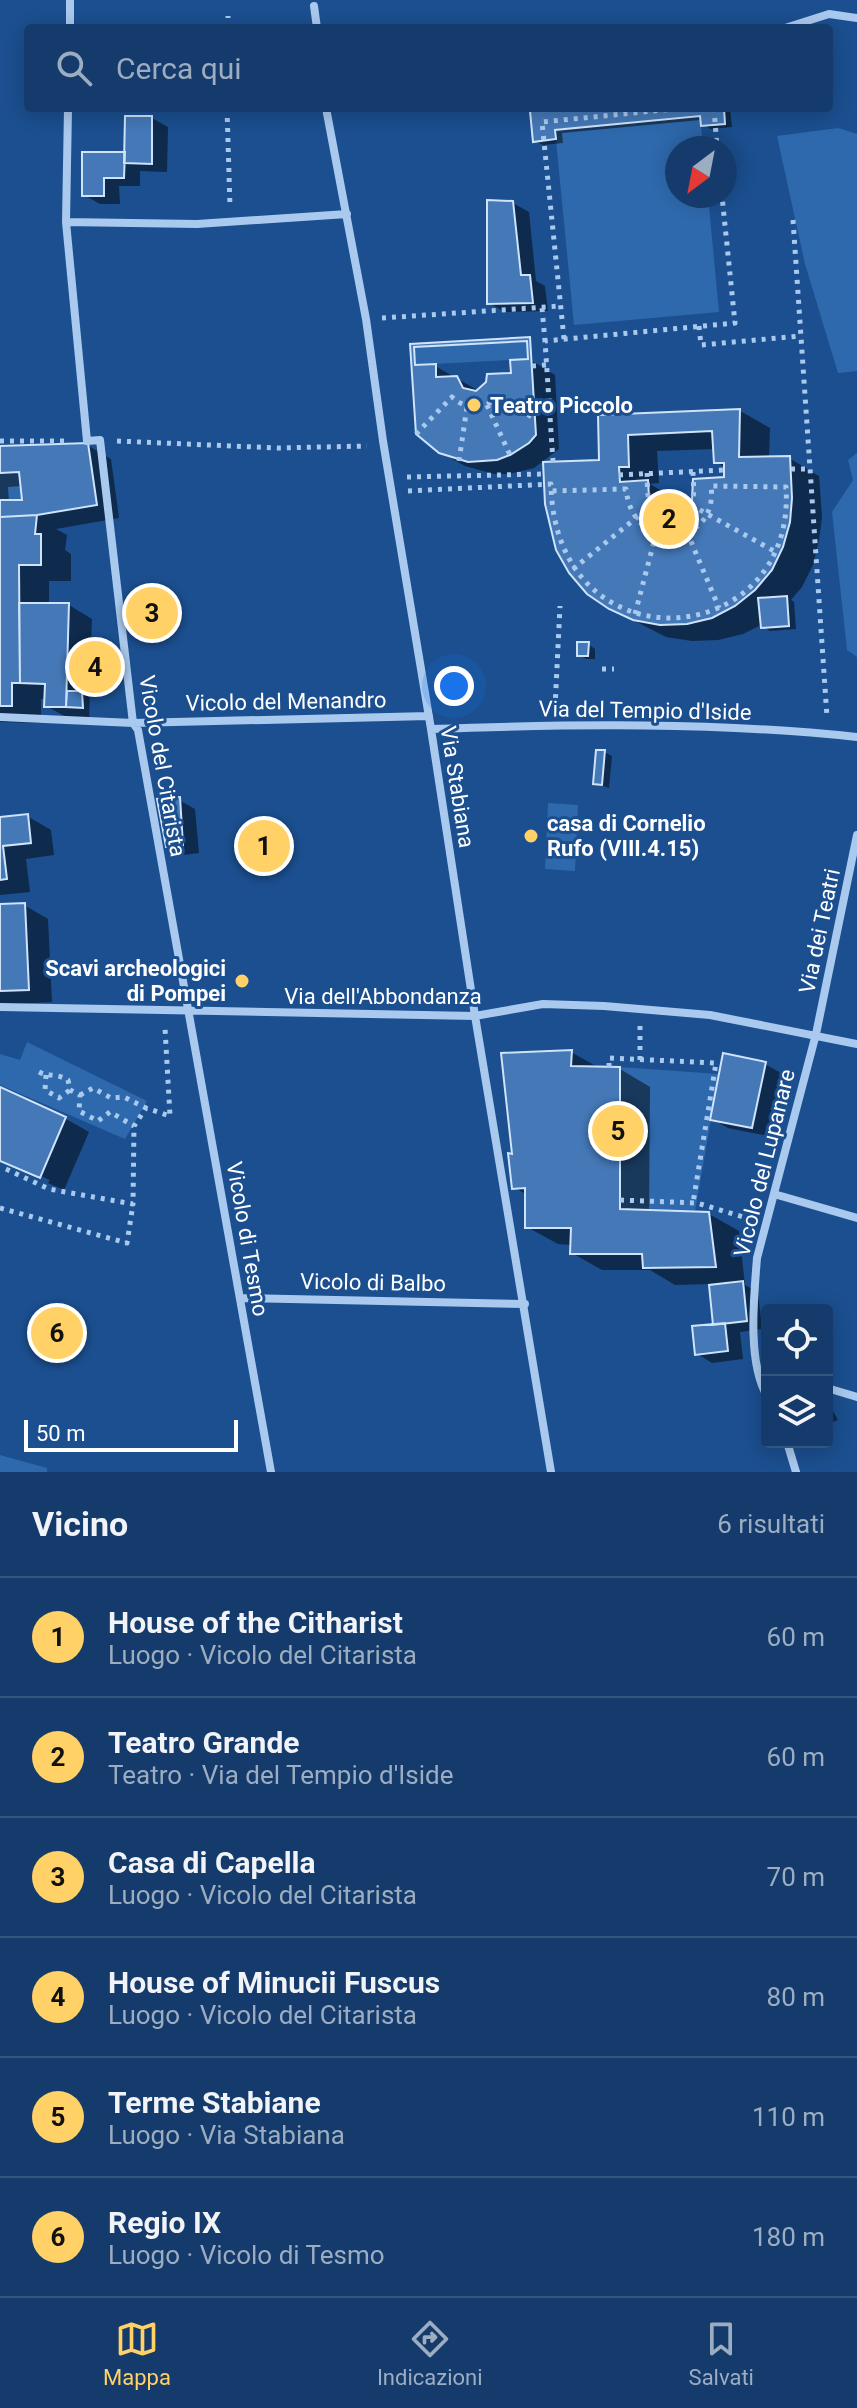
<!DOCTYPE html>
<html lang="it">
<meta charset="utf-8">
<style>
body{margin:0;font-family:Roboto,sans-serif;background:#214673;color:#f1f3f6}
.controls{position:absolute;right:24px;bottom:24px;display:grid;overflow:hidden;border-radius:8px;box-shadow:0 4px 20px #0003}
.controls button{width:72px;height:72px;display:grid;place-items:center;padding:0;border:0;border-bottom:2px solid #33557e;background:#143b6b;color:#f1f3f6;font:40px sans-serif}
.compass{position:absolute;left:665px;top:136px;width:72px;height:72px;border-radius:50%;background:#143b6b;box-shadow:0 4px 20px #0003;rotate:212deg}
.scale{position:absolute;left:24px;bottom:20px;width:214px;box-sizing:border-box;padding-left:8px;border:4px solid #fff;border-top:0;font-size:22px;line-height:28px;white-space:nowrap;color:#fff;-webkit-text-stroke:6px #1b4f8f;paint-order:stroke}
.you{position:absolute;left:454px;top:686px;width:28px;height:28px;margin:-20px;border:6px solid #fff;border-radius:50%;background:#1a73e8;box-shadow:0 0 0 12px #1a73e833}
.badge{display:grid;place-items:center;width:52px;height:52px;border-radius:50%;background:#ffd166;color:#111;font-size:26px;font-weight:700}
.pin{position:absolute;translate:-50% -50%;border:4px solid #fff;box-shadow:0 2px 8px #0006}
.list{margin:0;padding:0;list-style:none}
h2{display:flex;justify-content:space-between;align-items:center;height:104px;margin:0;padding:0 32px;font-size:34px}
h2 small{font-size:26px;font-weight:400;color:#9dadc1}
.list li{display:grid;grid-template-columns:52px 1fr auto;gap:24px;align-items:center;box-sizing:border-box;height:120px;padding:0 32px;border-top:2px solid #33557e}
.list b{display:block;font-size:30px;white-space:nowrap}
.list p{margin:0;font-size:26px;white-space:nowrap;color:#9dadc1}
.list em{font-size:26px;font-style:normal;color:#9dadc1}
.icon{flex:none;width:44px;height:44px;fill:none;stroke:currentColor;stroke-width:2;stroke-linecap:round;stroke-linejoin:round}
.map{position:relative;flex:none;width:857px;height:1472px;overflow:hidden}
.search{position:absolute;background:#143b6b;box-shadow:0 4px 20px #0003;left:24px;right:24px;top:24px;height:88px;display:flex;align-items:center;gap:20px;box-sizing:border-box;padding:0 28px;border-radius:8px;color:#9dadc1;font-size:30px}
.sheet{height:824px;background:#143b6b}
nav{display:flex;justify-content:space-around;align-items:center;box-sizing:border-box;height:112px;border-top:2px solid #33557e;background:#143b6b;font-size:22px;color:#9dadc1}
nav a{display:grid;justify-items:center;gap:4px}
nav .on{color:#ffd166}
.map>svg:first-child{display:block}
.green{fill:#2e69ad}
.shadow{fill:#0007;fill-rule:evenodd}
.building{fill:#4478b7;stroke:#cfe3fa;stroke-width:2;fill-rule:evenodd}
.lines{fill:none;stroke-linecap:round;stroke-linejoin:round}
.path{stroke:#a9c9ee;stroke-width:5;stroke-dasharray:4 6;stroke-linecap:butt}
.street{stroke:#a9c9ee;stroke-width:8}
.poi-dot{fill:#ffd166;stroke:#1b4f8f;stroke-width:3}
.labels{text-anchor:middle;stroke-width:6;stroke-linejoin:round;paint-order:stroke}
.poi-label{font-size:22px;font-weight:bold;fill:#fff;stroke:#1b4f8f;text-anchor:start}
.street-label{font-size:22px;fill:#fff;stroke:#1b4f8f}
</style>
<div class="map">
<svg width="857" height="1472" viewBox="0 0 857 1472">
<rect width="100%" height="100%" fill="#1b4f8f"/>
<path class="green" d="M700 116 703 148H677V196H708L719 312 574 325 555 130Z
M838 128 857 134V371L838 373 805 264 777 136Z
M527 341 528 359 415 365 414 347Z
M857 453V657L847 650 832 512 853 480 848 460Z
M19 472 22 500H0V473Z
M548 803 578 805 575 871 545 869Z
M27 1042 147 1101 125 1139 0 1085V1054L20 1060Z
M620 1067 719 1074 695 1211 620 1209Z
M0 1455 47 1468V1472H0Z"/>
<path class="shadow" d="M579 108H730L732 127 710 129 700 120 562 133 563 143 543 145 535 141Z
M152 118 168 127 167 172 140 171V186H119L120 204H100L84 195 127 154Z
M513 203 529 212 536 281 545 286 548 311 505 312 489 303Z
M532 361 555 375 559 449 534 468 509 474H494L465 466 440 452 435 366 479 391 513 375 512 362Z
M740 411 770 428 769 458H789L819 476 822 517 819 540 813 565 802 587 791 600 794 602 796 629 770 631 761 625 743 634 718 640 692 641 666 637 610 608 600 417ZM715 449 716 462 726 468V479L680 516 677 500 650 484 659 483 657 451Z
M87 445 111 459 119 518 56 529 67 535 65 550 71 554V581H49V605H69L92 619 91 646H100L108 651 107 663H91L89 720 70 719 46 706V699H41V723L0 722V448ZM22 486 24 502H9L8 487Z
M588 644 595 649V659H586L579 655Z
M604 752 612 756 609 788 595 783Z
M179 800 195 809 199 853 183 855 167 846Z
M27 816 51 830 54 855 26 859 30 892 0 895V819Z
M24 905 48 919 52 1002 0 1005V906Z
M571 1052 601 1069H620L650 1087 649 1212 709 1214 739 1231 745 1285 758 1292 762 1329 740 1332 743 1359 712 1363 696 1353 715 1326 711 1284 675 1285 650 1270H602L572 1253V1245L558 1244 527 1227V1195L514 1187 515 1157Z
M765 1064 781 1073 768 1136 728 1128 712 1119Z
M0 1090 66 1119 89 1132 64 1190 48 1183 50 1180 0 1158Z
M827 1400 838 1420 827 1424Z"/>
<path class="building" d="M559 108H724L725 124 701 126 700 116 555 130 556 139 533 142 530 111Z
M125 116H152V164L124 163Z
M82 152H125L124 178H104V196H82Z
M487 200 513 201 521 275H530L533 303 487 304Z
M530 337 536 435 529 443 510 455 497 460 468 462 439 453 416 434 410 344ZM527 341 528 359 510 360 511 373 487 374 486 382 476 391 463 388 457 376 436 377V364L415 365 414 347Z
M740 409 739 457 790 456 792 498 790 522 783 547 772 570 755 590 735 606 712 618 687 624 660 625 633 620 609 609 587 594 569 573 556 550 545 504 543 462 599 460 598 415ZM712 431 714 463H724V477L693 479 692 501 688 508 680 515 665 516 654 509 649 498 648 480 620 482 619 467H629L628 435Z
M88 443 97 505 37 515 0 517V500H22L19 472 0 473V446Z
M37 515 35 534H41V565H19L20 683H12V706H0V517Z
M787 596 789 626 761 628 758 598Z
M19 603H69L66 707H44L45 684 20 683Z
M577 642H589L588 656H577Z
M84 644H101L100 660H84Z
M67 691H82L83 708 66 707Z
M596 750H605L602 785 593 784Z
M180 797 183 845 166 847 157 799Z
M28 814 31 843 3 846 7 879 0 880V817Z
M25 903 29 990 0 991V904Z
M572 1050 571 1066 620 1067V1209L709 1212 716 1267 643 1268 642 1254H570L571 1228H525V1188L512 1189 508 1153 512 1154 501 1053Z
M723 1053 766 1062 752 1128 710 1120Z
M0 1087 66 1117 40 1178 0 1161Z
M743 1281 747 1321 713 1325 709 1285Z
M725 1323 728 1351 695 1355 692 1326Z"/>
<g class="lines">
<path class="path" d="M228 28V16
M227 108 230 207
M714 108 717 148
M793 220 827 717
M542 308 545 341
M382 318 561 306
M699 326 701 345 800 336
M564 339 542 122 684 108
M532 366 546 365
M487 405 510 455
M416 434 452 397C467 411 486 411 498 395L535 419
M0 441H70
M117 441 277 448 367 446
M459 461 467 407
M553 462 545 341 735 323 722 196
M791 469H810
M647 473C648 483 646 496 651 505 659 520 685 521 692 503 695 493 693 481 693 471
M619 475 724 470
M407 477 544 474
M408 491 551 484C554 671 797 653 786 487L711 486C719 547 633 556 626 489L551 491
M691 505 774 551
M687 532 719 608
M573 569 651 506
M635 614 656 534
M602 669H614
M555 708 560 606
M640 1026V1061
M609 1067V1058L716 1063 693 1203
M39 1072C49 1077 56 1073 68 1080L70 1090 80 1095 79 1111 98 1121 110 1112 134 1126
M46 1075 45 1090 59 1098 70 1090
M80 1095 93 1088 111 1098 124 1097 146 1108
M6 1169 49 1189 133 1204 134 1126 146 1108 170 1116 165 1028
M620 1200 697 1203 750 1219
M0 1208 127 1243 133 1204"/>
<path class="street" d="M314 6 317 28
M70 28V0
M785 28 829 14 857 18
M68 108 66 222 87 441 100 440 133 723 138 730 271 1472
M326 108 366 319 383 441 431 729 475 1016 551 1472
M66 222 197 224 347 214
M0 717 133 723 429 716
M431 729C573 724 716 722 857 737
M0 1007 475 1016 543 1004 604 1006 710 1015 857 1044
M774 1194 857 1218
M240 1298 525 1304
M827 1388 857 1397
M767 1396C747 1362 754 1296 757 1258L816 1034 857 835
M787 1442 796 1472"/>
</g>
<g class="poi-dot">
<circle cx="474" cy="405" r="8"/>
<circle cx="531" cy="836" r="8"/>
<circle cx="242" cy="981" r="8"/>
</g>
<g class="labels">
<g class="poi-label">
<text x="490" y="413">Teatro Piccolo</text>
<text x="547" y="831">casa di Cornelio<tspan x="547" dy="25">Rufo (VIII.4.15)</tspan></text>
<text x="226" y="976" text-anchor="end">Scavi archeologici<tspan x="226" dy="25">di Pompei</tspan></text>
</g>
<g class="street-label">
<text transform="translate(286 701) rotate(-1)" y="8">Vicolo del Menandro</text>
<text transform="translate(645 710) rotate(1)" y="8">Via del Tempio d'Iside</text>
<text transform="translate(163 766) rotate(80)" y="8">Vicolo del Citarista</text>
<text transform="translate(458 787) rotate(81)" y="8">Via Stabiana</text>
<text transform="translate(819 931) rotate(-78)" y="8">Via dei Teatri</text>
<text x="383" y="1004">Via dell'Abbondanza</text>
<text transform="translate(764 1163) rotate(-76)" y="8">Vicolo del Lupanare</text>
<text transform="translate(248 1239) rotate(80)" y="8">Vicolo di Tesmo</text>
<text transform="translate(373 1282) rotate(1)" y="8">Vicolo di Balbo</text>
</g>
</g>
</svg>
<div class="controls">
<button><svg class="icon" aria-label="locate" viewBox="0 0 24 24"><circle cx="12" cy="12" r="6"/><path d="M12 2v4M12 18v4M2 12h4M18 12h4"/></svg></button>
<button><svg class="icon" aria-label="layers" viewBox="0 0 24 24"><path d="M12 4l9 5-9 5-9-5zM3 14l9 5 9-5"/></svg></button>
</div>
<svg class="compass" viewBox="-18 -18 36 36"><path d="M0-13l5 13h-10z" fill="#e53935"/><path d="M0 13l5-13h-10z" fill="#9dadc1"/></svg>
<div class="scale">50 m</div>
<div class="you"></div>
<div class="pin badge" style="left:264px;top:846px">1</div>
<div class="pin badge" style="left:669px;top:519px">2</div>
<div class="pin badge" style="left:152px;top:613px">3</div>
<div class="pin badge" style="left:95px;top:667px">4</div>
<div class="pin badge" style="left:618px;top:1131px">5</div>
<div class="pin badge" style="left:57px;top:1333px">6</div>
<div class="search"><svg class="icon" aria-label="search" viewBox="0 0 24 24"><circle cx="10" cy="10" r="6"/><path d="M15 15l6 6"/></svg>Cerca qui</div>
</div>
<section class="sheet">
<h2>Vicino<small>6 risultati</small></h2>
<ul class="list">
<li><span class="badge">1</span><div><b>House of the Citharist</b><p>Luogo · Vicolo del Citarista</p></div><em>60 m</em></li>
<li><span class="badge">2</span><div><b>Teatro Grande</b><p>Teatro · Via del Tempio d'Iside</p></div><em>60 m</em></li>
<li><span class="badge">3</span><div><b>Casa di Capella</b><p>Luogo · Vicolo del Citarista</p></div><em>70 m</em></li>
<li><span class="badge">4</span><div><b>House of Minucii Fuscus</b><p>Luogo · Vicolo del Citarista</p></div><em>80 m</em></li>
<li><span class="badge">5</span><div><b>Terme Stabiane</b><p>Luogo · Via Stabiana</p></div><em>110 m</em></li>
<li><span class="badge">6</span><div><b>Regio IX</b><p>Luogo · Vicolo di Tesmo</p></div><em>180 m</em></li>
</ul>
</section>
<nav>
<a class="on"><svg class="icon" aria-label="map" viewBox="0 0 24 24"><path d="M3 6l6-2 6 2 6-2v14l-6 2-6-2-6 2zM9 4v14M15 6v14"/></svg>Mappa</a>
<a><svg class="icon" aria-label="directions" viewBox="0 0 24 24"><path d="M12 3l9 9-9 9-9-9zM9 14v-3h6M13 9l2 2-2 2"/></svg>Indicazioni</a>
<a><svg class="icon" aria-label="saved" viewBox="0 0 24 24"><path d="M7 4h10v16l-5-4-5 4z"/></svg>Salvati</a>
</nav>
